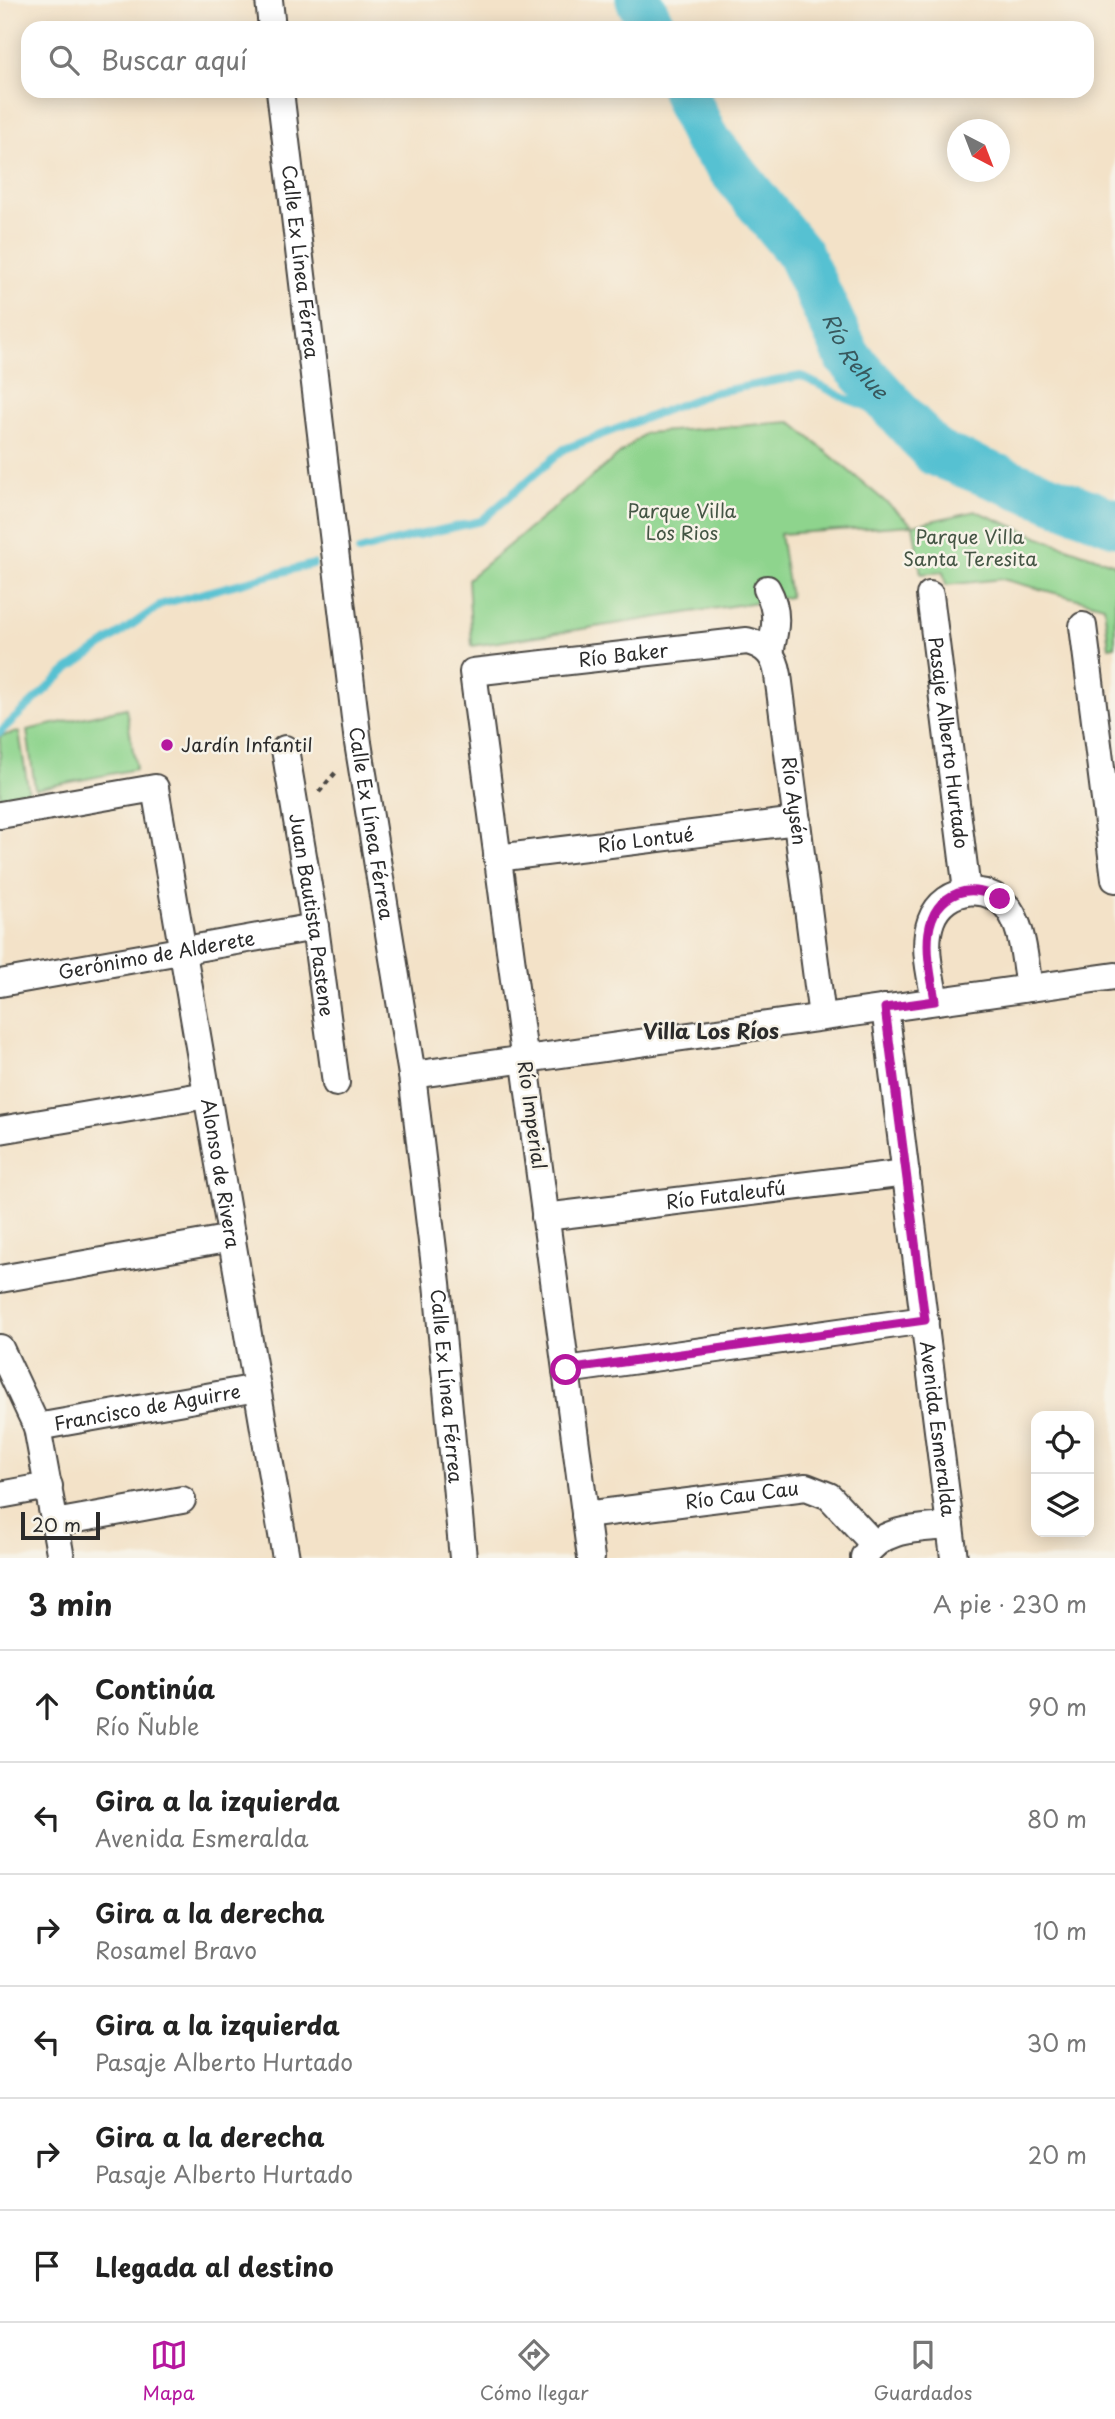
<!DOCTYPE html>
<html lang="es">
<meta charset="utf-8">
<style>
body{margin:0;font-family:"Playpen Sans",sans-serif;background:#f6f6f6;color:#222}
.controls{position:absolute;right:21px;bottom:21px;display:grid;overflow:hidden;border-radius:14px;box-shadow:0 4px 18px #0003}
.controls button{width:63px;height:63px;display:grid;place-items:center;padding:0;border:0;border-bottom:2px solid #e0e0e0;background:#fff;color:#222;font:35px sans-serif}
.compass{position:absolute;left:947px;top:119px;width:63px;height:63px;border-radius:50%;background:#fff;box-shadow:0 4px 18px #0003;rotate:138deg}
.scale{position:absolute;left:21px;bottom:18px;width:79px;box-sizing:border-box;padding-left:7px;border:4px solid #2b2b2b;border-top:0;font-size:19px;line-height:24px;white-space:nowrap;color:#2b2b2b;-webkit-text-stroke:5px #f7f3e8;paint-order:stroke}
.stop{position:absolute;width:21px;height:21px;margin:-16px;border:5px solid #b5179e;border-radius:50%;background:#fff}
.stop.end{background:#b5179e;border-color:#fff;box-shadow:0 2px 7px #0008}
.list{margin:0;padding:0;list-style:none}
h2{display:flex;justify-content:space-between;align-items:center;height:91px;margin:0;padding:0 28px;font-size:30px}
h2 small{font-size:23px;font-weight:400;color:#767676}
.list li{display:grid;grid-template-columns:46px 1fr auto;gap:21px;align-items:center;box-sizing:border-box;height:112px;padding:0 28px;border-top:2px solid #e0e0e0}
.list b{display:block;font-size:26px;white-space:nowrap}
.list p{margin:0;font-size:23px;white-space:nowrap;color:#767676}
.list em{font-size:23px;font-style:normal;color:#767676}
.icon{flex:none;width:38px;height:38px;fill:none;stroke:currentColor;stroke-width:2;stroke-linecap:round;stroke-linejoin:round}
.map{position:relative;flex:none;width:1115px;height:1558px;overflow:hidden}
.search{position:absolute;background:#fff;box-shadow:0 4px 18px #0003;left:21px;right:21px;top:21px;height:77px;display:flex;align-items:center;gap:18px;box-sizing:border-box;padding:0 24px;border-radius:21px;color:#767676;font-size:26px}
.sheet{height:763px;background:#fff}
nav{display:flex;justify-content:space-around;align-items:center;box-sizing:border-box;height:98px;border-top:2px solid #e0e0e0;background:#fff;font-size:19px;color:#767676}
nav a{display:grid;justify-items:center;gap:4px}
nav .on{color:#b5179e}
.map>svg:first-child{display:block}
.green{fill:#8ed48d;stroke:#5c805c;stroke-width:2}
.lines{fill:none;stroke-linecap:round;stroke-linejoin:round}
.stream{stroke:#56c1d2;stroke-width:8}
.river{stroke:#56c1d2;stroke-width:47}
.street-casing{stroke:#494643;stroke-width:30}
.path{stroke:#494643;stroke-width:4.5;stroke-dasharray:5 5;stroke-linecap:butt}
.street{stroke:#fff;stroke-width:26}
.route{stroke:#b5179e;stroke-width:9}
.poi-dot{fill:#b5179e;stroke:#f7f3e8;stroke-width:2.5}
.labels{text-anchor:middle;stroke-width:5;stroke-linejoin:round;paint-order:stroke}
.street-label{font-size:19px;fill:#2b2b2b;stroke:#f7f3e8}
.park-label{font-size:19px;fill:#454;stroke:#f7f3e8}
.poi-label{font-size:19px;fill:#2b2b2b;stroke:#f7f3e8;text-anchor:start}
.water-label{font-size:21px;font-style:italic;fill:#38585d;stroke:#f7f3e8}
.neighbourhood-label{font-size:21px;font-weight:bold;fill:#2b2b2b;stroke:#f7f3e8}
</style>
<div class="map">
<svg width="1115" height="1558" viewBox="0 0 1115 1558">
<rect width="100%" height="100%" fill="#f7f3e8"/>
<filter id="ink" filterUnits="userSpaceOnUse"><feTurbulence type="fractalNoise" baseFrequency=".0143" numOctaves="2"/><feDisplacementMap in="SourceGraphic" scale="14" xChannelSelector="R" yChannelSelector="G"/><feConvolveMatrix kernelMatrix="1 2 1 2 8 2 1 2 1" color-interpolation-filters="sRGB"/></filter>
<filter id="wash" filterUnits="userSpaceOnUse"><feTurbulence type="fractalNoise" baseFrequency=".00686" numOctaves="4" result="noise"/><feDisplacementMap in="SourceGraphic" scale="28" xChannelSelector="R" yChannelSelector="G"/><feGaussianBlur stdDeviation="1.57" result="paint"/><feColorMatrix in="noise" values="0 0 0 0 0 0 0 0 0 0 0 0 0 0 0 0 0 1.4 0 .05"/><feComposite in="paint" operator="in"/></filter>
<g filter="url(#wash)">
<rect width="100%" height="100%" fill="#f3e2c8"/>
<path class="green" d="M791 422 913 525 976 511 1052 542 1115 564V646L1109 647 1104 606 1002 579 946 585 943 572 921 574 913 525 780 534 790 597 472 646 468 579 645 433Z
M126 708 136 769 35 789 27 730Z
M19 732 29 794 0 800V736Z"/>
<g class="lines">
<path class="stream" d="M359 551 414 536 481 521 564 449 711 393 801 376 847 399 907 422
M0 732 67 670 162 604 313 564"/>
<g class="river">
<path d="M639 0 653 28"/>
<path id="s1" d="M684 91 704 136 799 253 848 357 935 453 1115 523"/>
</g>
</g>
</g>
<g filter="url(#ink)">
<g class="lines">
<g class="street-casing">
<g id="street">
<path d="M269 0 272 28"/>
<path id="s2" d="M280 91 358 743 412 1075 437 1283 463 1558"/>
<path d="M767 589C779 611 776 628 770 652"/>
<path id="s3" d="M930 595 967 891"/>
<path d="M1083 626 1115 879"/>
<path id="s4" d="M285 749 315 927 336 1083"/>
<path id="s5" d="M0 815 155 788 286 1558"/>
<path id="s6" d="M497 858 797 821"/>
<path id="s7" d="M0 983 315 927"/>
<path d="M935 1001C931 976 922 946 931 921 944 885 994 881 1012 914 1024 935 1025 964 1029 988"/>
<path id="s8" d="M885 1008 954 1558"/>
<path d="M412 1075 1115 976"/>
<path d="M0 1130 207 1095"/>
<path id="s9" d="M545 1217 906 1173"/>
<path d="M0 1279 232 1238"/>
<path d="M0 1348 37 1427 61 1558"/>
<path d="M566 1370 925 1320"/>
<path id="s10" d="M37 1427 257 1388"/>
<path d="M0 1495 49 1486"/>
<path id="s11" d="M585 1515 806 1487 829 1496 874 1544"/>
<path d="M55 1523 182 1500"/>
<path d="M864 1557C882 1527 919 1529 950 1526"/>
<path id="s12" d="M591 1558 473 672 747 641C767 646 775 656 778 675L822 1017"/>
</g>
</g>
<path class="path" d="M319 792 336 772"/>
<use href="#street" class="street"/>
</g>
</g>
<g class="lines" filter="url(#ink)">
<path class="route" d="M566 1370 925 1320 885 1008 935 1001C930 966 914 910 958 893 973 888 986 892 1000 899"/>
</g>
<circle class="poi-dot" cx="167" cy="745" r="7"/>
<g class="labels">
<g class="street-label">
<text dy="7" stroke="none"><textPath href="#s2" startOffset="172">Calle Ex Línea Férrea</textPath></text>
<text dy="7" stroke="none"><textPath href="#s12" startOffset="1045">Río Baker</textPath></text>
<text dy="7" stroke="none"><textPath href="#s3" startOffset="149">Pasaje Alberto Hurtado</textPath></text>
<text dy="7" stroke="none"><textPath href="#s12" startOffset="1346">Río Aysén</textPath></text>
<text dy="7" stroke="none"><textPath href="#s2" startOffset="738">Calle Ex Línea Férrea</textPath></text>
<text dy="7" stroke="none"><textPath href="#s6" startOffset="150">Río Lontué</textPath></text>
<text dy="7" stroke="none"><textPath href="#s4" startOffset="168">Juan Bautista Pastene</textPath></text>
<text dy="7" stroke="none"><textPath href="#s7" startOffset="159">Gerónimo de Alderete</textPath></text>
<text transform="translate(532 1115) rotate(82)" y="7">Río Imperial</text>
<text dy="7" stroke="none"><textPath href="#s5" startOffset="548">Alonso de Rivera</textPath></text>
<text dy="7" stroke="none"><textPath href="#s9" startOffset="182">Río Futaleufú</textPath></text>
<text dy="7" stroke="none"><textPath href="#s2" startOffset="1306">Calle Ex Línea Férrea</textPath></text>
<text dy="7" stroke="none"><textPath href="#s10" startOffset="112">Francisco de Aguirre</textPath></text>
<text dy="7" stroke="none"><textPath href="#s8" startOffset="424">Avenida Esmeralda</textPath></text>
<text dy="7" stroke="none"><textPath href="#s11" startOffset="158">Río Cau Cau</textPath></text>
</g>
<g class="park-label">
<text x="682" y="518">Parque Villa<tspan x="682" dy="22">Los Rios</tspan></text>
<text x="970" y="544">Parque Villa<tspan x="970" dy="22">Santa Teresita</tspan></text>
</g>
<g class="poi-label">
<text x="181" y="752">Jardín Infantil</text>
</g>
<g class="water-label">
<text dy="7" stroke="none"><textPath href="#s1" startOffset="318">Río Rehue</textPath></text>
</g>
<g class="neighbourhood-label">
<text x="711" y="1039">Villa Los Ríos</text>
</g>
</g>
</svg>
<div class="controls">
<button><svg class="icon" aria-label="locate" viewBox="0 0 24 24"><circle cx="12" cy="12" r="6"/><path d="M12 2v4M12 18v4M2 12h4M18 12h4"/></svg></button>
<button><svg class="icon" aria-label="layers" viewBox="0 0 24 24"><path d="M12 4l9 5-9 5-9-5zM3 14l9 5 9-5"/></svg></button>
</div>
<svg class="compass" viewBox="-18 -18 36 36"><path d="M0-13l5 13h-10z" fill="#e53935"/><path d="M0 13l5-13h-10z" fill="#767676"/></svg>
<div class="scale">20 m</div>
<div class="stop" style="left:566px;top:1370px"></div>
<div class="stop end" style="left:1000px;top:899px"></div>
<div class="search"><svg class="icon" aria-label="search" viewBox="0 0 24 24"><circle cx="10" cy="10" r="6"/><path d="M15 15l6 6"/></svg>Buscar aquí</div>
</div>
<section class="sheet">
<h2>3 min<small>A pie · 230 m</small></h2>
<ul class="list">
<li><svg class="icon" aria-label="ahead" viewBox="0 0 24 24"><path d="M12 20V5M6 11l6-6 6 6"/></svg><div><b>Continúa</b><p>Río Ñuble</p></div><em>90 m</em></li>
<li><svg class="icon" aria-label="left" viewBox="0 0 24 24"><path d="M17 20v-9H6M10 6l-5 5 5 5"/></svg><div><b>Gira a la izquierda</b><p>Avenida Esmeralda</p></div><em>80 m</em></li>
<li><svg class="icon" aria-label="right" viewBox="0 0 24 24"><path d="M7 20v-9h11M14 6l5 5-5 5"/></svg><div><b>Gira a la derecha</b><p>Rosamel Bravo</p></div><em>10 m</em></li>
<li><svg class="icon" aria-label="left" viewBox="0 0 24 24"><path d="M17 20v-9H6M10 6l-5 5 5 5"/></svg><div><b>Gira a la izquierda</b><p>Pasaje Alberto Hurtado</p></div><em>30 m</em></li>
<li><svg class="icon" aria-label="right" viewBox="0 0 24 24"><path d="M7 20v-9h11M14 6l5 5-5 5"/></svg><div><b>Gira a la derecha</b><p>Pasaje Alberto Hurtado</p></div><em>20 m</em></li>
<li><svg class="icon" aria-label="arrive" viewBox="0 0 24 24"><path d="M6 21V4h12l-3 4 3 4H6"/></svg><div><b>Llegada al destino</b></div></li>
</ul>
</section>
<nav>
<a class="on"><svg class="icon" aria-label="map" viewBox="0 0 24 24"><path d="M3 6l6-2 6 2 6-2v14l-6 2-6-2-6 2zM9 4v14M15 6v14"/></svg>Mapa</a>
<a><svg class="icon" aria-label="directions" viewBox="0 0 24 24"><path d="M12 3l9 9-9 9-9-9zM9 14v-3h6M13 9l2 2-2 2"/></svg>Cómo llegar</a>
<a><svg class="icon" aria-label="saved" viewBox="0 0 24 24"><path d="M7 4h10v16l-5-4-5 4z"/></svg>Guardados</a>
</nav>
